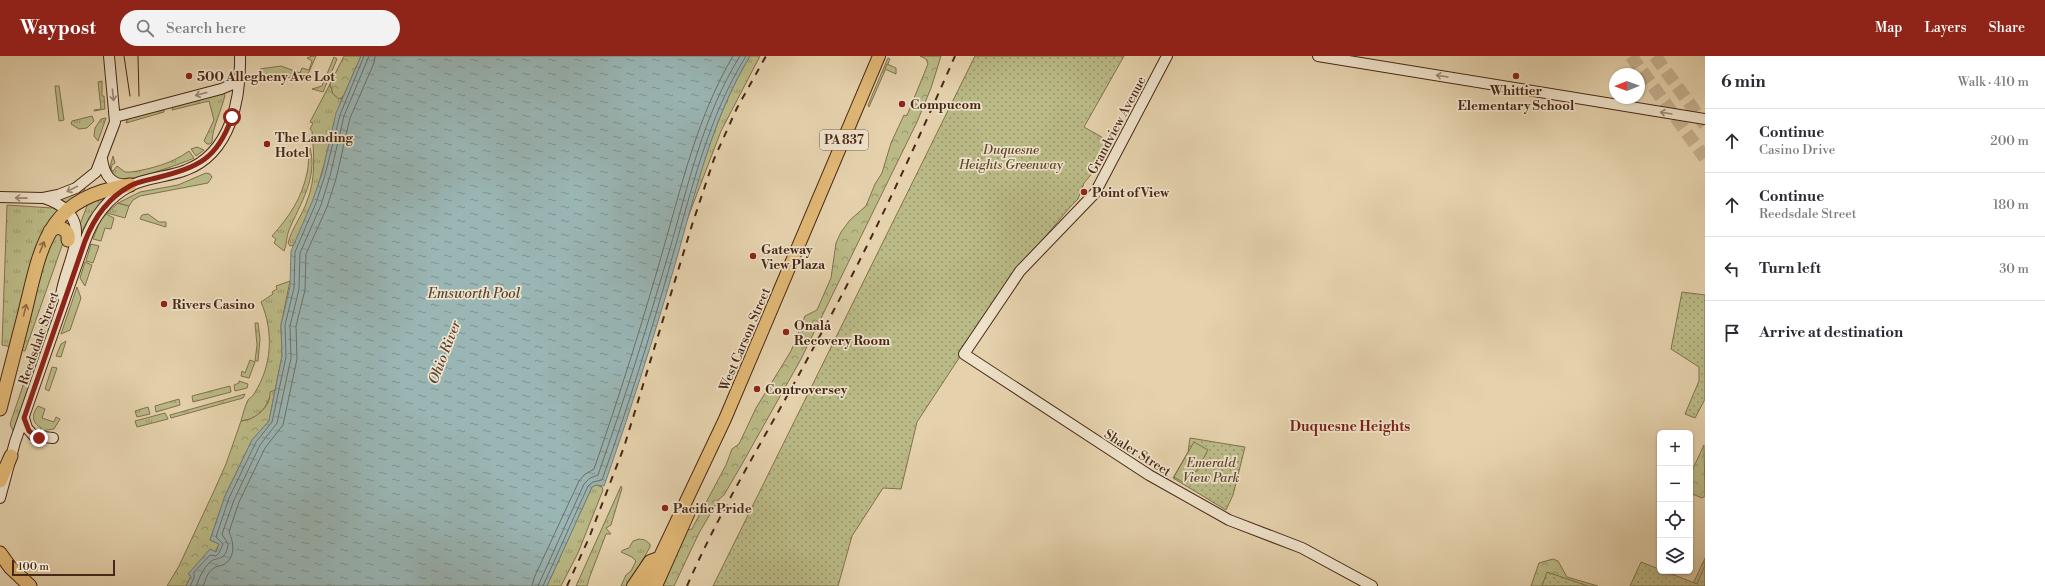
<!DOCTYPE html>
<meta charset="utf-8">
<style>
body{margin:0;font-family:"Libre Bodoni",serif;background:#f2f2f3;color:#2b2b33}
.controls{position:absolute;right:12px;bottom:12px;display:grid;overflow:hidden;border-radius:6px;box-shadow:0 1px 3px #0004}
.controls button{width:36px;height:36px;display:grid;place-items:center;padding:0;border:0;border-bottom:1px solid #e1e1e2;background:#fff;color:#2b2b33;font:20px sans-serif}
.compass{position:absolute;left:1609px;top:12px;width:36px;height:36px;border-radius:50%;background:#fff;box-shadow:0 1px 3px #0004;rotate:269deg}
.scale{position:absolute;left:12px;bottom:10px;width:103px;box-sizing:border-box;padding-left:4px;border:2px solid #492817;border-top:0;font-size:11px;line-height:14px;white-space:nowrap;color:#492817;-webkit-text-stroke:3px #eee2ca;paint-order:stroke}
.stop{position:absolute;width:12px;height:12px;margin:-9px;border:3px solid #8f2418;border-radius:50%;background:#fff}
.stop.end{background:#8f2418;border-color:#fff;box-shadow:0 1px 4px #0008}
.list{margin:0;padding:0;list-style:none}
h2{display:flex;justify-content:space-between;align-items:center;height:52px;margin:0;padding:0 16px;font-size:17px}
h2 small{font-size:13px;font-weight:400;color:#7c7c81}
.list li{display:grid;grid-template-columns:26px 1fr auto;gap:12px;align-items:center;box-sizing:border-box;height:64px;padding:0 16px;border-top:1px solid #e1e1e2}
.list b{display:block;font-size:15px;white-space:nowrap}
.list p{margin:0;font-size:13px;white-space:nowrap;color:#7c7c81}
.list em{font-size:13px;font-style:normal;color:#7c7c81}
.icon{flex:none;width:22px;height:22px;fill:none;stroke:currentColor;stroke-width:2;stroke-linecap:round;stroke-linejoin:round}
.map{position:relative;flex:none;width:1705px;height:530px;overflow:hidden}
header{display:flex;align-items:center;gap:24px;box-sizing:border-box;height:56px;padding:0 20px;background:#8f2418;color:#fff}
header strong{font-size:19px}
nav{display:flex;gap:22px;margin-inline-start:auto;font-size:14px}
.search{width:280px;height:36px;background:#f2f2f3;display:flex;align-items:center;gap:10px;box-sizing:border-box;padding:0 14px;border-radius:22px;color:#7c7c81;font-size:15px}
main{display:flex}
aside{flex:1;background:#fff}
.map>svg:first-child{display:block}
.grass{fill:url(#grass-tufts);stroke:#82714e}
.forest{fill:url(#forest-crowns);stroke:#82714e}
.park{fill:url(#park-dots);stroke:#82714e}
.garden{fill:#baba86;stroke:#82714e}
.water{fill:url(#water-ripples);stroke:#797d75}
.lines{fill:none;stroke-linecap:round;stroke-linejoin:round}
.shore{stroke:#716e66;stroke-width:1}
.highway-tunnel{stroke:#c6b08f;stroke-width:13;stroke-dasharray:13 6;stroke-linecap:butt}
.secondary-casing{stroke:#492817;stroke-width:12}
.primary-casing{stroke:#492817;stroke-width:14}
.highway-casing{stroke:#492817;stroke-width:15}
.secondary{stroke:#eee2ca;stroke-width:10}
.primary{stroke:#e2b976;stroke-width:12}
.highway{stroke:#e2b976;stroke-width:13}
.tram{stroke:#492817;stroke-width:1}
.rail{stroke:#492817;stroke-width:2;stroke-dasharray:7 7;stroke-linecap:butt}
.oneway{stroke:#9c8570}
.oneway2{stroke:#8e6942}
.route{stroke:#8f2418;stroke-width:5}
.poi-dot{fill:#8f2418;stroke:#eee2ca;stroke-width:1.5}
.labels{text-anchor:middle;stroke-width:3.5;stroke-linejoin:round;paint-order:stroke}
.shield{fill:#eee2ca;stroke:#7a604d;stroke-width:1}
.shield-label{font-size:12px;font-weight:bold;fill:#492817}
.poi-label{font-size:13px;font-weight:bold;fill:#492817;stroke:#eee2ca;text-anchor:start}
.street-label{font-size:13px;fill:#492817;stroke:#eee2ca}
.park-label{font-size:13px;font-style:italic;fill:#60452d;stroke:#eee2ca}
.water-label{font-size:14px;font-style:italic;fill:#594436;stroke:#eee2ca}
.neighbourhood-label{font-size:14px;font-weight:bold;fill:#7a1f14;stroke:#eee2ca}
</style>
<header>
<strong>Waypost</strong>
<div class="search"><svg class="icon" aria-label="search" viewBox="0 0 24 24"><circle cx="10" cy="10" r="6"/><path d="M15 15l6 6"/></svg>Search here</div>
<nav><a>Map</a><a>Layers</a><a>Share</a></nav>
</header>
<main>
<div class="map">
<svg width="1705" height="530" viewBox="0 0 1705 530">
<defs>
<pattern id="grass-tufts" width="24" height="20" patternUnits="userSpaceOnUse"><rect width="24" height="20" fill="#baba86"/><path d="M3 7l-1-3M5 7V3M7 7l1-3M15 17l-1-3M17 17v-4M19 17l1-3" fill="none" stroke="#99976d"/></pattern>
<pattern id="forest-crowns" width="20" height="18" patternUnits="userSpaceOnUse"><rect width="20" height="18" fill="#baba86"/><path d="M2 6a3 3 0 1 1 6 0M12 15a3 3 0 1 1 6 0" fill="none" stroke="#99976d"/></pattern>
<pattern id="park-dots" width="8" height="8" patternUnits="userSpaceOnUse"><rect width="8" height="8" fill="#baba86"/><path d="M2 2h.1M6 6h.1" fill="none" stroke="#99976d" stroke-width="1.8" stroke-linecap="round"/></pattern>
<pattern id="water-ripples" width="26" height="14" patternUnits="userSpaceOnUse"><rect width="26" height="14" fill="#99b5b4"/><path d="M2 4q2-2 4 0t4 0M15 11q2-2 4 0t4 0" fill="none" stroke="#7f9391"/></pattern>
</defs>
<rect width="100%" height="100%" fill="#e5d2ad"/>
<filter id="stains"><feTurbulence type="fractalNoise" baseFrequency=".005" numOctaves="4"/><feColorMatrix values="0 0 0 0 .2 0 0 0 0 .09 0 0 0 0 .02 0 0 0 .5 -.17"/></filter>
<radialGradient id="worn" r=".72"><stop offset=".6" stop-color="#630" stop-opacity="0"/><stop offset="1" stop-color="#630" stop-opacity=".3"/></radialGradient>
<path class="grass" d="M750 0H760L721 75 687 164C702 108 720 50 750 0Z
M888 2 890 3 869 51 868 49Z
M102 25V40H104L105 53 94 55V54L101 53 98 26Z
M330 28V31L341 43 343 41C332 67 329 93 321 119 315 143 304 166 294 189L290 190 288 187C292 172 302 160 307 145 316 123 314 99 312 75L310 73 313 67 310 66Z
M55 30H59L64 64 59 65Z
M223 37 225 39C222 53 212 73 212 86L210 88H207L204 85 214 64 209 45 172 54 174 49Z
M164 53V56L126 67 127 63Z
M92 60 94 65 87 72 79 73 71 68 72 65Z
M106 62 98 85 94 80 95 72 101 63Z
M197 91 204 94 196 100 191 93Z
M310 92C318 122 300 148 289 174 286 181 287 189 284 195L274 187 276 183 272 180C289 161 302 142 307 117 309 109 308 100 310 92Z
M189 95 194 102C184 107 127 127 119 123 113 121 112 116 110 111L113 100 115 107 112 109 111 114 113 115 117 110 125 116H131C151 113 173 107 189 95Z
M86 129 83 138 68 148 59 142Z
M102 139 104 144 90 160 81 177 80 168 89 145Z
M118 147 129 150 125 162 107 157Z
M7 149 52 152 53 150 61 154 35 192 30 210 12 291 2 289Z
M58 175 64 184 25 295 19 294 43 201Z
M290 225 281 269 282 300 275 334 271 337C267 352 258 363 241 365 243 358 245 350 248 344 250 341 253 341 254 338 272 310 274 276 261 246L273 238 272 236 277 233 276 230Z
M50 250 36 312 14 377 10 368Z
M255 267H258L260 283 258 305H255L257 289Z
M239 325 248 328 247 332 235 335 234 329 239 327Z
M230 330 231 336 193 346 192 340Z
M245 338 243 342 171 362 170 359Z
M179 343 180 349 156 356 155 350Z
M148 351 150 358 137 361 135 355Z
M165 357 168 363 137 371 135 365Z
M596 429 602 431 603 434 578 497 561 530H547L592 431Z
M621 430 622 432 611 469 606 472 611 478H606L590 520 587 530H576Z
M639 483 645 484 650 488V491L628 530H621L626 519 631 515 636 505 632 501 621 496 623 494 629 492 633 485Z"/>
<path class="forest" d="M344 0H361L343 41 339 43 333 38 330 28Z
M920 0H941L931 32 917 66 801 303 742 408 724 439 719 443 699 477 674 530H658L687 474 692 473 694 469 726 409 732 393 739 388 756 352 791 295 805 260 817 254 831 222 836 187 841 176 850 164 866 150 875 128 882 117 891 87 904 59 906 60 908 57 928 8 926 3Z
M334 1 337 3 323 36 312 33 322 30Z
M275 334 269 365 252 384 225 440 210 484 219 488 215 496 188 518 191 520 186 530H167L179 510 214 435 226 408 241 365C255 364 271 351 270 336Z
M1704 389 1705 440 1702 442 1690 437V419Z
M1705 502V530H1692Z
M1553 503 1558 505 1567 521 1598 530H1531L1539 507Z"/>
<path class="park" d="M975 0H1124L1084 71 1112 87 1100 108 1084 127 1078 143 1069 152 1013 220 917 366 901 433 883 432 852 480 838 530H713Z
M1682 236 1705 239V343L1695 362 1685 358 1699 325V311L1671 293Z
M1190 382 1245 391 1233 439 1226 454 1173 422 1188 396Z
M1641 506 1697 528 1705 509V530H1630Z
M1547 516 1588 530H1542Z"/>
<path class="garden" d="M312 0H316L309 16 303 22 267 20 258 16 260 13 281 10 300 17 302 12 309 14 312 5 307 2Z
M887 8 896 12V18L885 13Z
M206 117 210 118 212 121 208 127 140 140 133 144 129 150 118 147 140 136 178 129Z
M106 158 114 162 111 173 105 172 101 185 93 183 100 165Z
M148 158 159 166H166V171L140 163 142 159Z
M91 188 99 190 93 207 86 205Z
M85 206 92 209 85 230 80 222Z
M77 231 81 242 70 274 61 278Z
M66 285 61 301 56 300 61 288Z
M250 304 255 306 249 322 241 320 242 315 245 317Z
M52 311 57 312 49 335 45 333Z
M38 350 45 353 42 362 54 366 56 361 60 363 54 373 40 375 41 372C31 366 32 358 38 350Z
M1194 386 1208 394 1196 416 1192 414 1184 427 1174 421Z"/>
<path class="water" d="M361 0H750C712 62 696 135 676 205 654 281 630 356 604 430L596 429 592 431 547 530H186L191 520 188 518 210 493 216 496 219 488 210 484 225 440 252 384 269 365 282 300 281 269 290 231 291 195 312 146 322 118 336 57Z"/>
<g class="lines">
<path class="shore" d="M190 530 194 522V516L210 499 216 500 219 497 223 488 216 481 229 442 256 386 272 366 286 301 285 269 294 232 295 196 316 147 325 119 340 59 364 0
M196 530C200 521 202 514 210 506 217 500 226 506 228 488L222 478 234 444 260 389 277 367 291 302 290 270 299 233 300 197 321 149 330 120 344 60 369 0
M203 530C206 524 207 516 214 512 216 510 220 510 223 509 236 502 234 487 229 476L239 446 265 392 283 369 297 303 296 270 305 234 306 198 327 151 336 123 350 62 374 7 375 0
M532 530 534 522 579 425 584 419 594 413C619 341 642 268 663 194 682 128 698 59 733 0
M538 530 584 428 590 422 598 419C624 345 647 271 669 196 688 130 703 59 740 0
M543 530 588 430 593 426 602 424C628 351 651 277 672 202 692 133 708 61 746 0"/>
<path class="highway-tunnel" d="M1631 0 1705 102
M1655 0 1705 69"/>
<g class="secondary-casing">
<path id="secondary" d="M1167 0 1095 137 1020 215 964 298 1149 419 1229 464 1302 492 1372 530
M1318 0 1705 63
M115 61 221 33 238 26
M102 103C104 118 110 128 126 129
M0 141 43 142 58 139 76 132 96 116 115 66 109 0
M44 142C100 161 67 200 61 239
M24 362 27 372 34 380 53 382
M0 442 15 386 85 185C93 162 108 142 130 130 147 121 169 121 186 114 231 97 241 43 240 0"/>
</g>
<g class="primary-casing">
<path id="primary" d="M633 530 650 505 658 502
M646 530 725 363 879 0
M656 530 689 456"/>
</g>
<g class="highway-casing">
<path id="highway" d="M50 175 57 171C65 172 69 177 68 184
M0 353C8 321 17 288 25 256 42 185 48 142 130 129
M0 425 11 400
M0 497 10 511 30 530"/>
</g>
<use href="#secondary" class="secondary"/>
<use href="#primary" class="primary"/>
<use href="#highway" class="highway"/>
<path class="tram" d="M124 0 130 40
M138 0 139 40"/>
<path class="rail" d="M567 530 589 482 624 391 692 169 714 103 737 52 766 0
M687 530C724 445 774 367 817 285 868 193 913 96 955 0"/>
</g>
<defs><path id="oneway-shaft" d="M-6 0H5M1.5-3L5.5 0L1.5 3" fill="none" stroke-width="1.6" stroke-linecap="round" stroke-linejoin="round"/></defs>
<g class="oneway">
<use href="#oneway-shaft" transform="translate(1442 20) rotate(-171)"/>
<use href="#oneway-shaft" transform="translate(201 38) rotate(165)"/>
<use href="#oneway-shaft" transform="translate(113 39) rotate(84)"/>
<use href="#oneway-shaft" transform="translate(1666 57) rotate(-171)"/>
<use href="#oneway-shaft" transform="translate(72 133) rotate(153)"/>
<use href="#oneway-shaft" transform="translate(21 142) rotate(-179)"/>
</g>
<g class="oneway2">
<use href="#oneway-shaft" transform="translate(42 191) rotate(-68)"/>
<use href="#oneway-shaft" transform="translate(25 254) rotate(-76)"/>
</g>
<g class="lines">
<path class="route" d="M39 382 29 375 24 362 85 185C94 162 108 142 130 130 137 126 148 124 156 122 198 111 217 104 232 61"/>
</g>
<g class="poi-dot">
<circle cx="189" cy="20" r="4"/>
<circle cx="1516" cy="20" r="4"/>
<circle cx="902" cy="48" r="4"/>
<circle cx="267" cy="88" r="4"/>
<circle cx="1084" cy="136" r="4"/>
<circle cx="753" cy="200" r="4"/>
<circle cx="164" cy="248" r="4"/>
<circle cx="786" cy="276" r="4"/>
<circle cx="757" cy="333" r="4"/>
<circle cx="665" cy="452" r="4"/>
</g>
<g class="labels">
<rect class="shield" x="820" y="74" width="48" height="20" rx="3"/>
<g class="shield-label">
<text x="844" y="88">PA 837</text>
</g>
<g class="poi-label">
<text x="197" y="25">500 Allegheny Ave Lot</text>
<text x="1516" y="39" text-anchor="middle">Whittier<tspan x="1516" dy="15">Elementary School</tspan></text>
<text x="910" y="53">Compucom</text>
<text x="275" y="86">The Landing<tspan x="275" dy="15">Hotel</tspan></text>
<text x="1092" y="141">Point of View</text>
<text x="761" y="198">Gateway<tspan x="761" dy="15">View Plaza</tspan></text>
<text x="172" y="253">Rivers Casino</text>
<text x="794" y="274">Onala<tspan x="794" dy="15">Recovery Room</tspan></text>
<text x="765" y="338">Controversey</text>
<text x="673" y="457">Pacific Pride</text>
</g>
<g class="street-label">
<text transform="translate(1116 69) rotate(-62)" y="5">Grandview Avenue</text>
<text transform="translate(38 282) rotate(-71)" y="5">Reedsdale Street</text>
<text transform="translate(744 283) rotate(-67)" y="5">West Carson Street</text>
<text transform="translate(1138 396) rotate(32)" y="5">Shaler Street</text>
</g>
<g class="park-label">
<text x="1011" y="98">Duquesne<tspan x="1011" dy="15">Heights Greenway</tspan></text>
<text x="1211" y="411">Emerald<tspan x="1211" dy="15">View Park</tspan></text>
</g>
<g class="water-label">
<text x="474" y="242">Emsworth Pool</text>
<text transform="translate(444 296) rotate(-69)" y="5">Ohio River</text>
</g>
<g class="neighbourhood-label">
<text x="1350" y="375">Duquesne Heights</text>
</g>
</g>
<rect width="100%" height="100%" filter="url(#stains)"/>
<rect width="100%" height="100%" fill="url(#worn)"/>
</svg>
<div class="controls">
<button>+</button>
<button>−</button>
<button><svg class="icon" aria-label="locate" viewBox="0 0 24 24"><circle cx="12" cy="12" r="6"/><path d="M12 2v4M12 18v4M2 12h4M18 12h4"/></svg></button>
<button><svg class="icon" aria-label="layers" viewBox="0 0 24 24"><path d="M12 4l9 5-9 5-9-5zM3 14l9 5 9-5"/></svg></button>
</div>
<svg class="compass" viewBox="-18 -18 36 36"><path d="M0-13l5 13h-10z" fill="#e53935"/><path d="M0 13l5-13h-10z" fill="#7c7c81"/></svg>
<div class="scale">100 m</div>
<div class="stop" style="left:232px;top:61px"></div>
<div class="stop end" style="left:39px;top:382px"></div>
</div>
<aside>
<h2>6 min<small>Walk · 410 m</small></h2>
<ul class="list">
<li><svg class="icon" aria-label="ahead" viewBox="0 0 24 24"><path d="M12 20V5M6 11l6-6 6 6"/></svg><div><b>Continue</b><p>Casino Drive</p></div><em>200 m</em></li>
<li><svg class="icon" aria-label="ahead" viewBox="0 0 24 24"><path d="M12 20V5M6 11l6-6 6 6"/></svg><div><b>Continue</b><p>Reedsdale Street</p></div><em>180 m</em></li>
<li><svg class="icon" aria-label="left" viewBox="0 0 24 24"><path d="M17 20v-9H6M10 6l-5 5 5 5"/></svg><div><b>Turn left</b></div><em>30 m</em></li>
<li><svg class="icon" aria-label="arrive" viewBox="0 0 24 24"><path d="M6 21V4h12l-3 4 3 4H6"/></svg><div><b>Arrive at destination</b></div></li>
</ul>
</aside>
</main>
